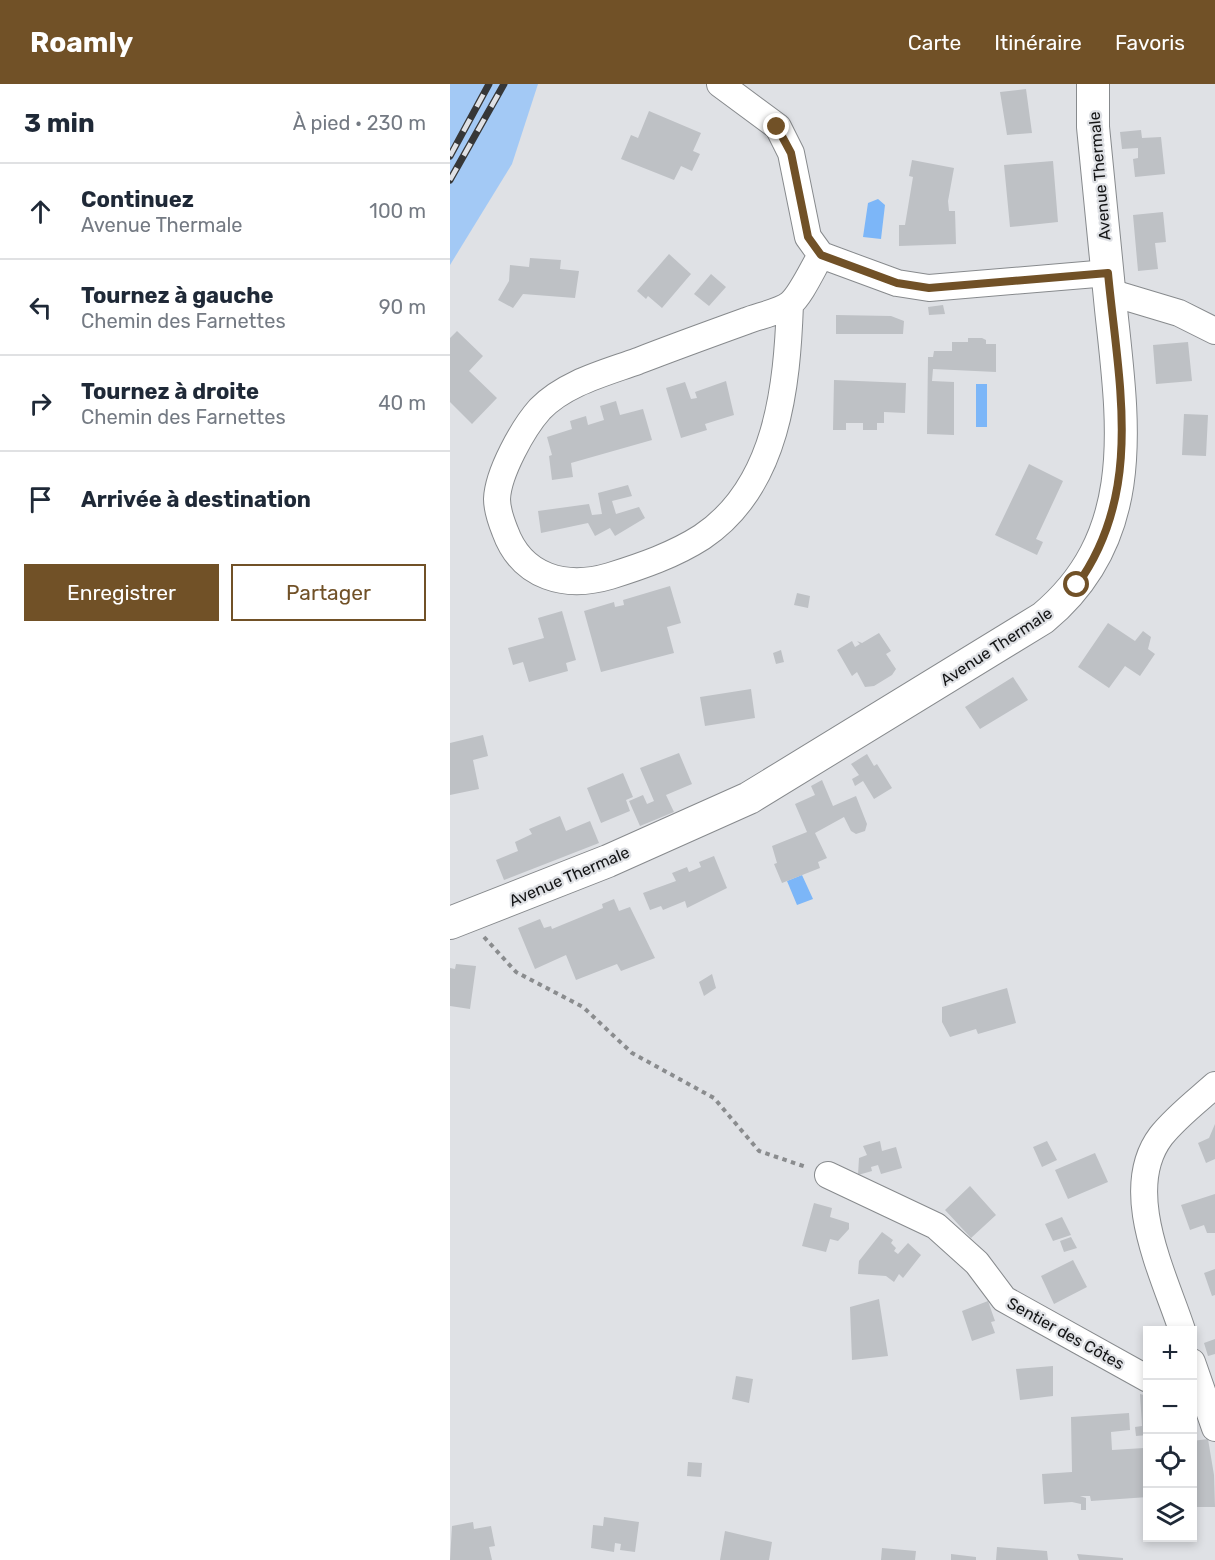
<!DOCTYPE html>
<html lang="fr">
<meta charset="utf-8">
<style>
body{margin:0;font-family:Rubik,sans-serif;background:#f6f6f7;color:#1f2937}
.controls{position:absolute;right:18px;bottom:18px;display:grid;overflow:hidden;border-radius:0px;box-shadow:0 3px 9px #0003}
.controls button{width:54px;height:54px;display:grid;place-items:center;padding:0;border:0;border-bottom:2px solid #e0e1e3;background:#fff;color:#1f2937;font:30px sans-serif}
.stop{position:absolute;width:18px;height:18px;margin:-14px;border:4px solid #715127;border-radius:50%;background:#fff}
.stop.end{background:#715127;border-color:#fff;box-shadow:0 2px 6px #0008}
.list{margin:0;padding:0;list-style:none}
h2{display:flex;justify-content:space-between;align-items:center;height:78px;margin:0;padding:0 24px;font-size:26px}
h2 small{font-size:20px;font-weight:400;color:#747a83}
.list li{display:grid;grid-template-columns:39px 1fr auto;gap:18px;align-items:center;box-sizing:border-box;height:96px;padding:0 24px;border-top:2px solid #e0e1e3}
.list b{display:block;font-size:22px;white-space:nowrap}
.list p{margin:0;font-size:20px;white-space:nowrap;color:#747a83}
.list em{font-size:20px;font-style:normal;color:#747a83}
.actions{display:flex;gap:12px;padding:18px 24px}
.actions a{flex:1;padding:14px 0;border:2px solid #715127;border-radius:0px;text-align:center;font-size:21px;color:#715127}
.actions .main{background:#715127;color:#fff}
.icon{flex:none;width:33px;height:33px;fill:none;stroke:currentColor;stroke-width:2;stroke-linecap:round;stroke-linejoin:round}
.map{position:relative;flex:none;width:765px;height:1476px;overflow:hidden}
header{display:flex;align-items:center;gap:36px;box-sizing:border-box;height:84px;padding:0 30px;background:#715127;color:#fff}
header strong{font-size:28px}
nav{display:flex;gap:33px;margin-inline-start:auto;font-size:21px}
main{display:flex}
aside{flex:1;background:#fff}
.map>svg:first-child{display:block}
.green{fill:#a3c9f5}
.water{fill:#7cb6f8}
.building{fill:#bec1c5}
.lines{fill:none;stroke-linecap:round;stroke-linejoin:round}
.minor-casing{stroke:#878a8d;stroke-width:28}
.major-casing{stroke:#878a8d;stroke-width:34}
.path{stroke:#8a8c8e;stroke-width:4;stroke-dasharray:4.5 4.5;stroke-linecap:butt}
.minor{stroke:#fff;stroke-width:26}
.major{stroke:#fff;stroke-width:32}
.rail-casing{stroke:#363738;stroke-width:7}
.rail{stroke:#dfe1e5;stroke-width:4.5;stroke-dasharray:14;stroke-linecap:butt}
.route{stroke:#715127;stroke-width:8}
.labels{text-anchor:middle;stroke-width:4.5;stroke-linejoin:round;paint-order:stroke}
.street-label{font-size:16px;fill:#141516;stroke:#dfe1e5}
</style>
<header>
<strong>Roamly</strong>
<nav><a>Carte</a><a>Itinéraire</a><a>Favoris</a></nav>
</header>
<main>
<aside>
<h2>3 min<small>À pied · 230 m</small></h2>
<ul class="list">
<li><svg class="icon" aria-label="ahead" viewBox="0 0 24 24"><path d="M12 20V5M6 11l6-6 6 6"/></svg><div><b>Continuez</b><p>Avenue Thermale</p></div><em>100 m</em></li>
<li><svg class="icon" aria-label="left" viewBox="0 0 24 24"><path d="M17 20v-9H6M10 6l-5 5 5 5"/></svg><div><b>Tournez à gauche</b><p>Chemin des Farnettes</p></div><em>90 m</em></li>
<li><svg class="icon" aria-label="right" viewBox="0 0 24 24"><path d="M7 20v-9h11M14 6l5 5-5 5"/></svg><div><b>Tournez à droite</b><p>Chemin des Farnettes</p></div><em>40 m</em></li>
<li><svg class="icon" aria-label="arrive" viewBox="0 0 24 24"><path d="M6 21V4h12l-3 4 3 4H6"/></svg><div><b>Arrivée à destination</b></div></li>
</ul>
<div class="actions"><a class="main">Enregistrer</a><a>Partager</a></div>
</aside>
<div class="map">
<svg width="765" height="1476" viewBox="0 0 765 1476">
<rect width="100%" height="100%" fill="#dfe1e5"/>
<path class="green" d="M0 0H88L62 80 0 181Z"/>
<path class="water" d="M428 115 435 121 431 155 413 153 418 119Z
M526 300H537V343H526Z
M352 791 363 815 347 821 337 797Z"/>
<path class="building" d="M576 5 582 49 557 51 550 8Z
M199 27 251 49 243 67 250 70 242 87 231 82 224 96 171 75 181 51 188 54Z
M691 46 692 54 711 53 715 90 685 93 683 75 688 74V64L672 65 670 48Z
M462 76 504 84 498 117 499 127H505L506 160 449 162V141H455L463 93 459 92Z
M603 77 608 138 560 143 554 81Z
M713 128 716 158 705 159 708 185 688 187 683 131Z
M219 170 241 190 212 224 198 212 196 215 187 207Z
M80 174 111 176 110 185 129 187 125 214 73 210 63 224 48 216 59 197 60 181 79 183Z
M261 190 276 203 259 222 244 210Z
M493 221 495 230 479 231 478 223Z
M386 231 441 232 454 237 453 250H386Z
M7 247 33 272 19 287 47 314 22 340 0 318V254Z
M518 254H532L536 256V260H546V288L483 285 482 297 504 298V351L477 350 478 273H483L484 267H502V258H518Z
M738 258 742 297 706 300 703 261Z
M384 296 456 299 455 329 434 328V339H427V346H413V339H396V346H383Z
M276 297 284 331 255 340 257 346 231 354 216 304 235 298 241 315 247 314 245 308Z
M166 317 170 331 193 325 202 356 121 379 123 393 102 396 99 372 102 371 97 353 122 345 120 337 136 332 138 341 154 336 150 322Z
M734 330 758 331 756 372 732 371Z
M579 380 613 397 586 455 593 458 587 471 545 451Z
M178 401 182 412 162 417 166 430 189 423 195 434 165 452 160 444 145 452 138 439 91 449 88 427 139 420 142 431 152 430 148 409Z
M220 502 231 539 217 543 224 569 151 588 134 527 164 518 165 523 174 521 173 516Z
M347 509 360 512 358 524 344 521Z
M112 527 126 576 116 579 118 587 79 598 73 578 63 581 58 564 94 554 88 534Z
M658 539 685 557 693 547 701 553 698 565 705 570 690 592 675 582 659 604 628 583Z
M429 549 441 567 436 570 446 585 442 591 424 602 415 603 407 588 402 592 387 566 402 557 405 563 410 560 407 557 412 559Z
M331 566 334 578 326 580 323 569Z
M563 593 578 616 530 645 515 623Z
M301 605 305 634 255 642 250 613Z
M33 651 38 672 23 676 29 705 0 711V659Z
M229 669 242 700 216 711 224 728 190 742 179 717 193 711 197 720 204 717 190 684Z
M417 670 424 682 427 680 442 704 424 715 413 697 405 702 402 695 409 691 401 680Z
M173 689 183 713 176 716 180 727 151 739 137 704Z
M372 696 383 722 406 712 417 740 415 747 406 750 401 747 394 733 365 749 377 774 368 778 370 784 332 799 324 780 327 779 322 762 357 748 345 720 365 711 361 702Z
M110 732 116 747 140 737 149 759 54 796 46 776 68 767 65 758 82 750 79 745Z
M264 772 277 804 237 824 235 817 213 826 211 822 200 826 193 809 226 797 222 789 237 783 239 788 251 783 249 778Z
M164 815 169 827 180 823 205 874 171 887 167 880 126 896 116 871 85 885 68 844 90 835 94 844 101 842 102 845 153 824 152 820Z
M6 880 26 882 20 925 0 922V884L5 885Z
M262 890 266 904 254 912 249 898Z
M557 904 566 939 528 950 526 945 500 953 492 938V923Z
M765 1040V1075L756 1079 748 1059 759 1054Z
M430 1057 432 1067 446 1063 452 1084 431 1090 428 1081 421 1083 422 1087 408 1091 409 1074 417 1071 413 1062Z
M597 1057 607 1076 592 1083 583 1063Z
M645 1069 658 1098 618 1115 605 1086Z
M520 1102 546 1131 521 1154 495 1126Z
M765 1110V1149H757L754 1141 740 1146 731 1121Z
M364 1119 382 1124 380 1133 399 1139V1145L388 1157 380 1155 376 1168 352 1162Z
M612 1133 621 1151 603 1157 595 1140Z
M432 1148 443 1156 441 1159 446 1164 444 1167 448 1170 458 1159 471 1171 453 1194 449 1190 444 1198 436 1192 408 1190 409 1177Z
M621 1153 627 1164 614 1168 610 1157Z
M623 1176 637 1203 604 1220 591 1192Z
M765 1185V1211L762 1212 754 1189Z
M429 1215 438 1272 402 1276 400 1223Z
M538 1217 545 1237 541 1238 545 1249 522 1257 512 1227Z
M765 1255V1270L758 1272 754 1259Z
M603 1282V1312L570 1316 566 1285Z
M286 1292 303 1295 299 1319 282 1315Z
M690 1310 698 1312V1351L686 1352 685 1343 692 1342Z
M679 1329 680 1346 661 1348 662 1366 694 1364 698 1413 641 1417 640 1412H630L636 1414V1426H631V1420L622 1418 594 1420 592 1390 622 1388 621 1333Z
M758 1355 764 1391 765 1423H742V1357Z
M238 1378 252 1379 251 1393 237 1392Z
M154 1433 189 1438 185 1468 170 1466 171 1460 165 1459 164 1468 141 1464 143 1441 153 1442Z
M23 1438 24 1445 41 1442 45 1462 39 1463 42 1476H0L2 1442Z
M275 1447 322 1458 319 1476H270Z
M547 1463 597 1467 598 1476H546Z
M432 1464 466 1467 465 1476H431Z
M501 1470 526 1473V1476H501Z
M627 1470 673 1474V1476H629Z"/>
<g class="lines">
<g class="minor-casing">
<path id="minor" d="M270 0 328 43 341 69 358 153 371 171 447 199 479 204 658 189
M659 208 729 229 765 247
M340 220C337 302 328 402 252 453 224 471 192 482 160 492 116 505 72 494 55 447 51 437 47 426 47 415 48 389 73 344 90 325 115 299 155 289 188 277 224 263 260 250 296 237 308 232 330 228 340 220 351 211 363 184 371 171
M378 1091 486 1142 527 1179 554 1215 698 1295
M732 1246C714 1191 670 1106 711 1052 726 1033 747 1017 765 1001
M742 1278 765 1344"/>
</g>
<g class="major-casing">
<path id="major" d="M0 839 158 777 299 714 593 534C692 452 673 338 661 225 655 164 649 104 643 43V0"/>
</g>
<path class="path" d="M34 853 66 888 133 923 182 969 264 1014 309 1067 356 1083"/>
<use href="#minor" class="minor"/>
<use href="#major" class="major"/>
<g class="rail-casing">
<path id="rail" d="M0 72 39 0
M0 96 54 0"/>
</g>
<use href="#rail" class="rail"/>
</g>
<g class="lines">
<path class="route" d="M327 43 341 69 358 153 371 171 447 199 479 204 658 189C668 296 695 407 627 501"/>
</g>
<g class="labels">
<g class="street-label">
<text transform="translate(649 92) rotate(-95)" y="6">Avenue Thermale</text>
<text transform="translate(546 562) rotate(-33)" y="6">Avenue Thermale</text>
<text transform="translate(119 792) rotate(-23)" y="6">Avenue Thermale</text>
<text transform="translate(616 1249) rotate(29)" y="6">Sentier des Côtes</text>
</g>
</g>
</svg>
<div class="controls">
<button>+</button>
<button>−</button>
<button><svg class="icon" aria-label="locate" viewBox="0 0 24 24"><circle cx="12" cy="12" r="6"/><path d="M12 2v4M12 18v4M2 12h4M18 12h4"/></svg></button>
<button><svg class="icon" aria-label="layers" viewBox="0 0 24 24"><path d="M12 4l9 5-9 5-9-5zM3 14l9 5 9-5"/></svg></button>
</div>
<div class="stop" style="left:627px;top:501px"></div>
<div class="stop end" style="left:327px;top:43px"></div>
</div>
</main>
